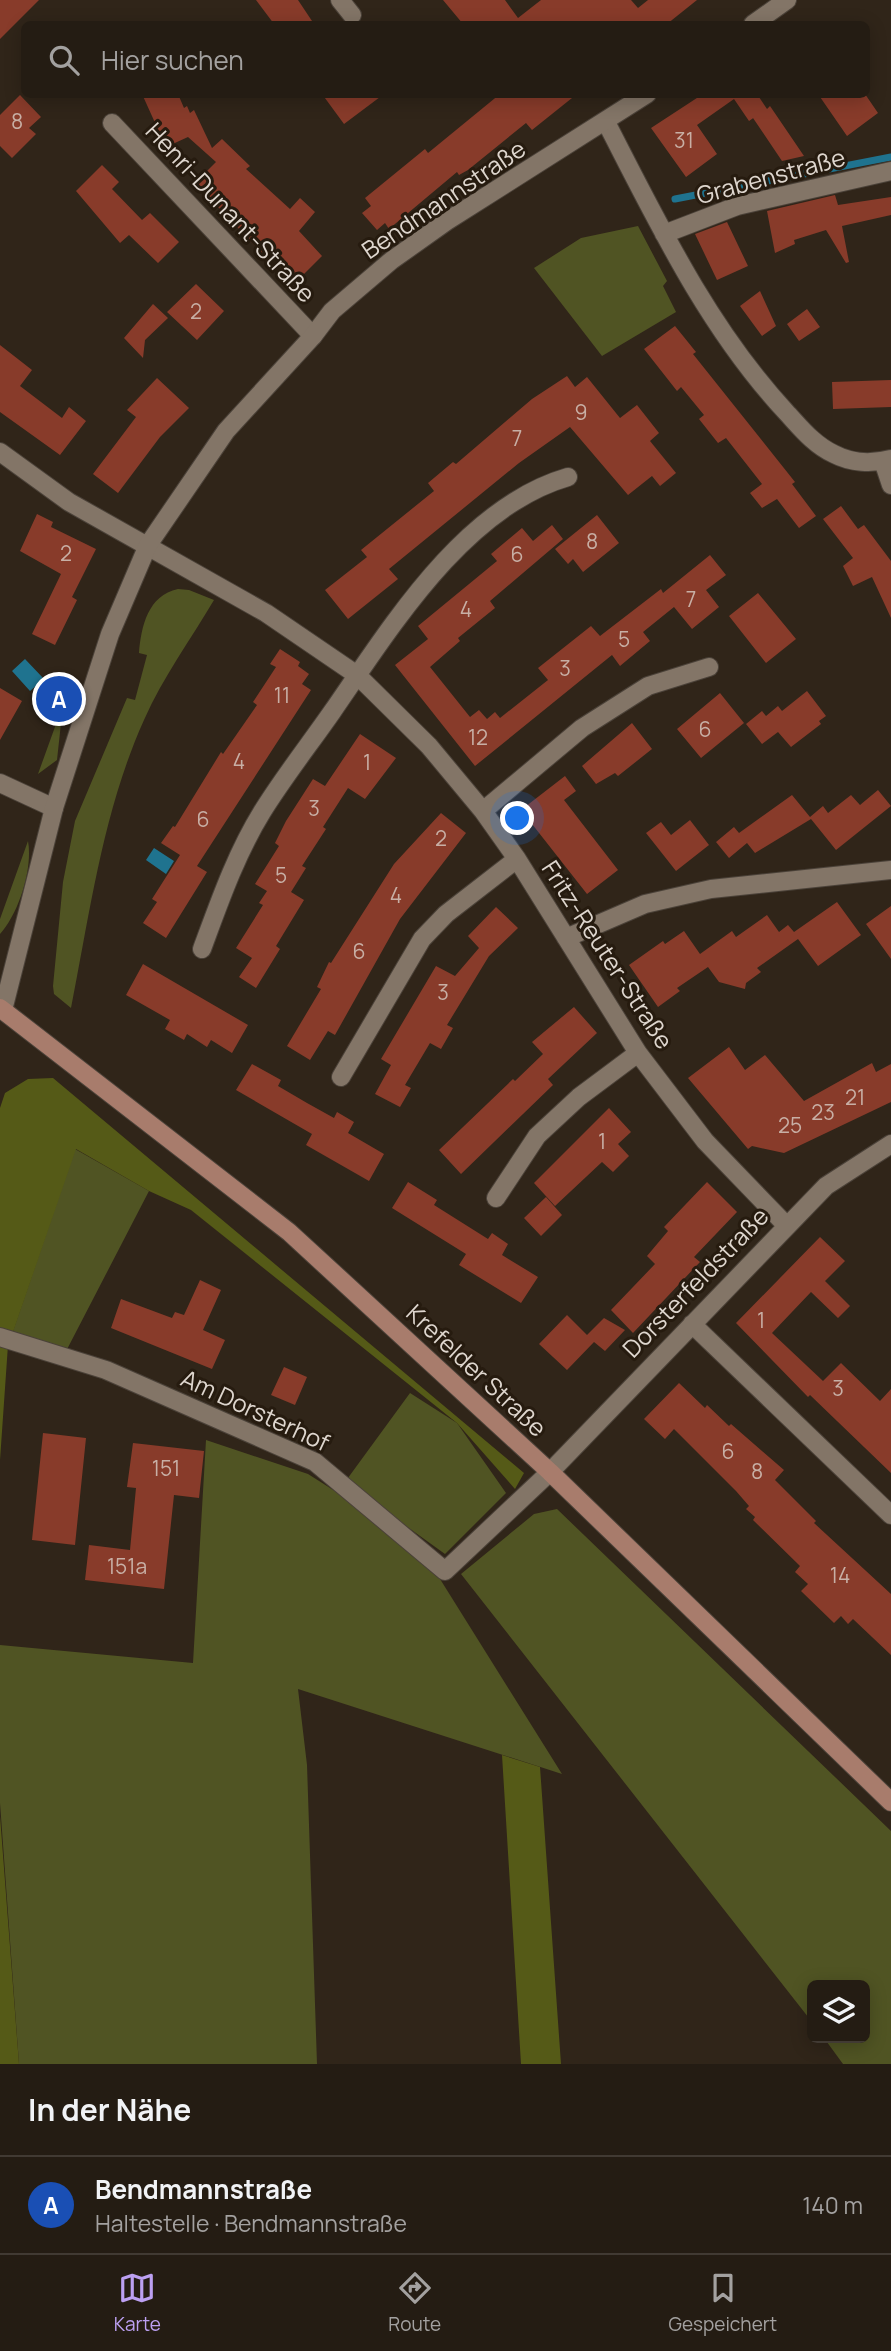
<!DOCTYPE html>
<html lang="de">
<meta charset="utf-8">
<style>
body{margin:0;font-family:Manrope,sans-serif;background:#2c251c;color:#f1f3f6}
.controls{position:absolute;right:21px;bottom:21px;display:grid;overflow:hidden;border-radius:10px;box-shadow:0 4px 18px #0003}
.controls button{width:63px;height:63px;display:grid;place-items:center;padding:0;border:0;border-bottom:2px solid #413a33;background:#241c13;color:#f1f3f6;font:35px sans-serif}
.you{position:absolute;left:518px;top:819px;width:24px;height:24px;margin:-18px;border:5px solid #fff;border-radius:50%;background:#1a73e8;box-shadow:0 0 0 10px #1a73e833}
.badge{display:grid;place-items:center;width:46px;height:46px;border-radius:50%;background:#bca0f2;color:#fff;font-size:23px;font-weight:700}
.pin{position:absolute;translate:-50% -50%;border:4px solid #fff;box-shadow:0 2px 7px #0006}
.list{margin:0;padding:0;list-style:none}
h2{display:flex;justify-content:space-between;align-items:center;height:91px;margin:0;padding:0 28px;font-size:30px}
h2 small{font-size:23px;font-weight:400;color:#a3a1a0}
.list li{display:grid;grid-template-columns:46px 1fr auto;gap:21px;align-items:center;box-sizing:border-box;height:98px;padding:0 28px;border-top:2px solid #413a33}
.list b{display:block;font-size:26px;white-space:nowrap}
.list p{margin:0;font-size:23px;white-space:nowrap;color:#a3a1a0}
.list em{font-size:23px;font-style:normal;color:#a3a1a0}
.icon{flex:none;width:38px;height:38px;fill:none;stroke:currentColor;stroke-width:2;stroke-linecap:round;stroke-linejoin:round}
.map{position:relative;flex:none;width:891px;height:2064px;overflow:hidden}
.search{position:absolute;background:#241c13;box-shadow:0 4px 18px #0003;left:21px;right:21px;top:21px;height:77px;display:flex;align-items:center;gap:18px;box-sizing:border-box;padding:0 24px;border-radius:10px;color:#a3a1a0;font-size:26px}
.sheet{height:189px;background:#241c13}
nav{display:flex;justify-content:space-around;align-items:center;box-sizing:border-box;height:98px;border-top:2px solid #413a33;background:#241c13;font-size:19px;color:#a3a1a0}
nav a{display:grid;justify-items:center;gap:4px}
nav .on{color:#bca0f2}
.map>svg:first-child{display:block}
.green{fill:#505423}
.forest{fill:#555a17}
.water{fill:#1f738f}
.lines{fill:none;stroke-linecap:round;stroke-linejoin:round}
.stream{stroke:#1f738f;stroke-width:7}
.building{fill:#883b2a}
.minor-casing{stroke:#4b4239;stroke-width:20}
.tertiary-casing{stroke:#4b4239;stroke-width:20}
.secondary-casing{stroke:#4b4239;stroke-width:20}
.minor{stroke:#837567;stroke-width:18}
.tertiary{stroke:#837567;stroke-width:18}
.secondary{stroke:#a87c6c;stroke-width:18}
.labels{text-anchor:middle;stroke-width:6;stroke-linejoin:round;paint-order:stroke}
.number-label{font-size:21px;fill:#c8afa5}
.street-label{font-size:24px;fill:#ded6ce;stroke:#261b0f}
</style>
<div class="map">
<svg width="891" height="2064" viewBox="0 0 891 2064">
<rect width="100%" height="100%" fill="#302519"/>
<path class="green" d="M638 226 667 281 663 286 676 312 602 356 534 268 581 238Z
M178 589 189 590 214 600C191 639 163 677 144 720 103 811 90 912 71 1008L54 994 53 986 63 882 75 821 127 698 135 700 147 655 139 653C141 627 148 595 178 589Z
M60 713 62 714 57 760 38 774Z
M28 841C33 868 19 913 0 934V919Z
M75 1149 149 1191 62 1359 9 1343Z
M410 1393 457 1423 506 1493 445 1554 345 1482Z
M206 1440 308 1474 338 1493 440 1579 562 1774 298 1689 307 1765 317 2064H19L0 1803V1645L193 1663Z
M557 1509 891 1831V2064H843L824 2038H865V1985H812V2022L461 1574 534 1514Z"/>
<path class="forest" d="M53 1078 524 1473 515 1489 457 1423 191 1210 149 1191 76 1149 11 1338 0 1335V1108L5 1093 28 1079Z
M0 1343 8 1345 0 1460Z
M502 1755 540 1767 561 2064H521Z
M0 1816 19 2064H0Z"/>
<path class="water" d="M25 659 44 679 30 691 12 671Z
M154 848 174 861 166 874 146 860Z"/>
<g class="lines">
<path class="stream" d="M675 199 891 157"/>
</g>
<path class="building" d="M0 0H39L0 39Z
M256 0H298L314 24H274Z
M443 0H505L518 18 541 0H631L638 8 648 0H697L667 24H463Z
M142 94H178L184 108 187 106 190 113 194 110 212 148 222 139 250 166 246 169 290 209 300 198 315 212 299 231 322 256 299 279 264 250 262 253 195 183 216 162 188 137 166 147Z
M322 94H384L344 124Z
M500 94H577L532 130 526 123 468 170 459 175 457 172 389 229 385 223 377 230 362 213 371 206 365 198 425 149 428 153Z
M703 94H757L767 109 770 106 804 156 782 161 753 118 762 112 749 121 734 99 697 125 717 154 686 177 651 128Z
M818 94H865L878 113 847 136Z
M20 95 41 117 29 128 36 134 12 158 0 146V115Z
M102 165 119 182 112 189 142 220 150 213 179 242 158 263 129 235 120 243 76 191Z
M835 195 838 205 891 197V215L842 226 849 262 846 263 826 230 794 240 795 244 775 253 767 211Z
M727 222 748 266 717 280 695 234Z
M196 284 224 311 197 340 167 312Z
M760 291 776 326 762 336 740 306Z
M153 304 168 318 145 340 143 358 124 338Z
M807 309 820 327 799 341 787 324Z
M675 326 696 352 693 354 795 482 792 484 816 516 799 528 777 499 762 508 750 493 762 484 726 438 718 443 699 419 704 415 681 387 677 391 644 349Z
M0 345 32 370 20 386 62 418 69 407 86 421 60 455 0 412Z
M567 376 575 387 587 377 620 418 637 405 659 433 650 441 676 473 660 486 652 476 628 495 570 427 519 463 389 569 398 579 348 619 325 590 367 557 361 550 434 491 428 483 453 462 456 464 532 399Z
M157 378 189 408 160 437 118 493 93 474 136 417 127 410Z
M891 380V407L833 409 832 382Z
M841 506 858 529 864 525 891 561V618L872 577 853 586 843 566 853 558 823 519Z
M37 514 53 522 51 527 96 549 72 597 77 600 55 645 32 634 61 574 20 551Z
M597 515 619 543 583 572 573 559 568 564 555 549Z
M552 525 563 539 490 601 495 608 458 638 460 641 430 667 470 717 479 710 487 719 495 712 500 718 548 680 538 668 591 626 600 636 661 589 663 593 710 555 726 575 706 590 719 607 692 629 674 607 643 632 650 641 620 666 612 655 475 766 395 665 428 639 418 626 497 561 491 554 522 528 533 541Z
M758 593 796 639 766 663 729 616Z
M280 649 300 662 298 666 309 674 302 684 311 690 197 866 207 872 166 938 143 923 157 902 152 899 180 855 161 843 173 826 175 827 221 752 223 754 257 705 253 702 276 667 270 664Z
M0 688 22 701 0 740Z
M807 691 826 716 819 721 821 724 791 747 778 732 762 744 746 724 762 711 766 716 778 706 782 711Z
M720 693 744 723 701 758 677 729Z
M632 723 652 749 618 776 615 773 596 784 582 766Z
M360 734 396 758 365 799 348 788 323 827 326 829 302 866 306 868 291 892 304 900 276 946 280 949 256 988 239 977 252 958 236 948 263 905 259 903 267 891 255 884 279 846 275 843 286 821 313 779 325 786Z
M565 776 576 791 564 800 618 870 587 894 521 810Z
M878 790 891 806 836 850 811 819 755 853 747 843 729 858 716 842 734 827 739 833 792 795 810 817 823 806 828 813 851 795 860 805Z
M441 813 466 833 400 919 335 1035 328 1031 310 1060 287 1046 321 989 317 987 329 962 331 963 394 864Z
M690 820 709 845 676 871 646 833 661 822 671 835Z
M837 902 861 935 818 966 798 939 757 968 761 972 746 983 745 989 719 982 708 967 677 988 680 991 658 1007 629 965 663 941 665 944 684 931 700 954 732 931 736 937 767 915 779 932 788 925 794 932Z
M891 906V959L866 924Z
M496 907 518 928 489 956 447 1025 453 1028 441 1049 430 1043 405 1085 411 1088 400 1107 375 1094 391 1065 381 1059 436 966 455 976 479 948 468 936Z
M143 964 248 1025 232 1053 211 1040 207 1047 187 1034 184 1040 165 1029 170 1020 126 995Z
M574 1007 597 1033 548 1079 553 1085 461 1174 439 1150 513 1079 515 1081 543 1054 532 1042Z
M729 1047 745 1070 765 1055 804 1101 872 1063 876 1072 891 1064V1102L784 1153 752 1146 748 1149 688 1078Z
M252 1064 281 1080 278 1086 307 1103 334 1118 337 1112 354 1122 348 1133 384 1154 369 1181 306 1145 312 1134 236 1090Z
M609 1108 631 1132 618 1144 629 1156 613 1172 602 1162 555 1206 534 1183Z
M408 1182 437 1200 434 1205 488 1239 492 1233 508 1244 502 1255 538 1277 521 1303 459 1265 466 1254 392 1208Z
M707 1182 737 1212 694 1257 700 1262 633 1333 611 1310 655 1264 647 1256 668 1231 664 1227Z
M546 1197 562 1215 541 1236 524 1218Z
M820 1237 845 1261 825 1281 850 1306 838 1318 811 1292 772 1333 823 1381 841 1363 880 1401 891 1389V1473L810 1395 808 1397 736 1323Z
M200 1280 221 1290 203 1330 225 1340 212 1369 111 1328 121 1299 172 1318 175 1312 184 1315Z
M567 1315 587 1335 604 1318 625 1330 605 1351 594 1342 567 1370 539 1344Z
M284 1367 307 1377 295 1405 271 1395Z
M679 1383 705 1408 707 1405 729 1426 731 1424 784 1470 775 1480 816 1521 814 1523 891 1594V1655L853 1619 848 1624 841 1616 834 1623 801 1591 808 1584 795 1572 800 1566 753 1520 755 1517 746 1509 749 1506 736 1491 674 1429 665 1439 644 1419Z
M43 1433 86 1438 75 1545 32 1540Z
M133 1443 204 1451 199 1498 174 1495 164 1589 85 1580 89 1545 130 1550 136 1488 127 1487Z"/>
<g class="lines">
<g class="minor-casing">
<path id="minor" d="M340 0 352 15
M606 122C658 223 708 328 786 412 800 427 814 445 834 454 851 463 872 464 891 459
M112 123 313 336
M664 234 737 206 891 171
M0 452 69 502 266 613 357 675 429 746 483 811 517 859 638 1053 705 1141 786 1225
M883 461 891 485
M0 783 54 808
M483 811 582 728 648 686 709 667
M566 938 645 904 711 889 891 870
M202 949C219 903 236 854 262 812 283 778 309 745 332 712 391 627 464 507 568 477
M341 1077 422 939 446 914 517 859
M496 1198 537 1136 579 1097 638 1053
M692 1324 891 1515
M0 1337 106 1370 315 1462 445 1571 550 1472 826 1186 891 1144"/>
</g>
<g class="tertiary-casing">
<path id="tertiary" d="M753 24 787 0
M3 1010 54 808 110 634 148 545 226 431 313 336 332 311 392 260 447 221 647 94"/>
</g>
<g class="secondary-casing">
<path id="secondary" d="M0 1008 289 1232 550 1472 891 1802"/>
</g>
<use href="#minor" class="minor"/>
<use href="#tertiary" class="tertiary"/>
<use href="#secondary" class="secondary"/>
</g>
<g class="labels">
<g class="number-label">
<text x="17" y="129">8</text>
<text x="684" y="148">31</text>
<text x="196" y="319">2</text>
<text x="581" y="420">9</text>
<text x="517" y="446">7</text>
<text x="592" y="549">8</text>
<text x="66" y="561">2</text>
<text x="517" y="562">6</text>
<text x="691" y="607">7</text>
<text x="466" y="617">4</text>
<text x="624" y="647">5</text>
<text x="565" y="676">3</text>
<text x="282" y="703">11</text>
<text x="705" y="737">6</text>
<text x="478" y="745">12</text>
<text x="239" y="769">4</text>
<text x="367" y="770">1</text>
<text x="314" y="816">3</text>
<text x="203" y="827">6</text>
<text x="441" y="846">2</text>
<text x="281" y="883">5</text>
<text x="396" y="903">4</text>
<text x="359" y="959">6</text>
<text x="443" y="1000">3</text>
<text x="855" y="1105">21</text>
<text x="823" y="1120">23</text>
<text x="790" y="1133">25</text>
<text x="602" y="1149">1</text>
<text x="761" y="1328">1</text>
<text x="838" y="1396">3</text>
<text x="728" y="1459">6</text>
<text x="166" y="1476">151</text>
<text x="757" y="1479">8</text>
<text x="127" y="1574">151a</text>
<text x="840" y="1583">14</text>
</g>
<g class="street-label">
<text transform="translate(771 177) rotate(-15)" y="8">Grabenstraße</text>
<text transform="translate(444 200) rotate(-34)" y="8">Bendmannstraße</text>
<text transform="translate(230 213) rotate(47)" y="8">Henri-Dunant-Straße</text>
<text transform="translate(607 955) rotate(57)" y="8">Fritz-Reuter-Straße</text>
<text transform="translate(696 1283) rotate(-46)" y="8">Dorsterfeldstraße</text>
<text transform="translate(476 1371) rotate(43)" y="8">Krefelder Straße</text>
<text transform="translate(255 1411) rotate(25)" y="8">Am Dorsterhof</text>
</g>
</g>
</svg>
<div class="controls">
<button><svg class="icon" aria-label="layers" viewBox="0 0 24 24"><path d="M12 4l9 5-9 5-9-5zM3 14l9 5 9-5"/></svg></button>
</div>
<div class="you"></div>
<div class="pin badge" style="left:59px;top:699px;background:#1a4fb4">A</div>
<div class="search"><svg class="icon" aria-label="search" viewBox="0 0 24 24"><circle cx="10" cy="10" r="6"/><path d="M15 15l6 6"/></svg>Hier suchen</div>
</div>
<section class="sheet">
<h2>In der Nähe<small></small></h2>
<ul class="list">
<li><span class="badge" style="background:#1a4fb4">A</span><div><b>Bendmannstraße</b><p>Haltestelle · Bendmannstraße</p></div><em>140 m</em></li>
</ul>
</section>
<nav>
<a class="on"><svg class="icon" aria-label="map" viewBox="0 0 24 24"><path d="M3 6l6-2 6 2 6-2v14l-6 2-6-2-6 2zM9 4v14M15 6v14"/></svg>Karte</a>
<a><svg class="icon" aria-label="directions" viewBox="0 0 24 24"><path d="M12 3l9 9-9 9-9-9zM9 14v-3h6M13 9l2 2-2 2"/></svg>Route</a>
<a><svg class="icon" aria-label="saved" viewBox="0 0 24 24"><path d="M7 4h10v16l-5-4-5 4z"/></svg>Gespeichert</a>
</nav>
